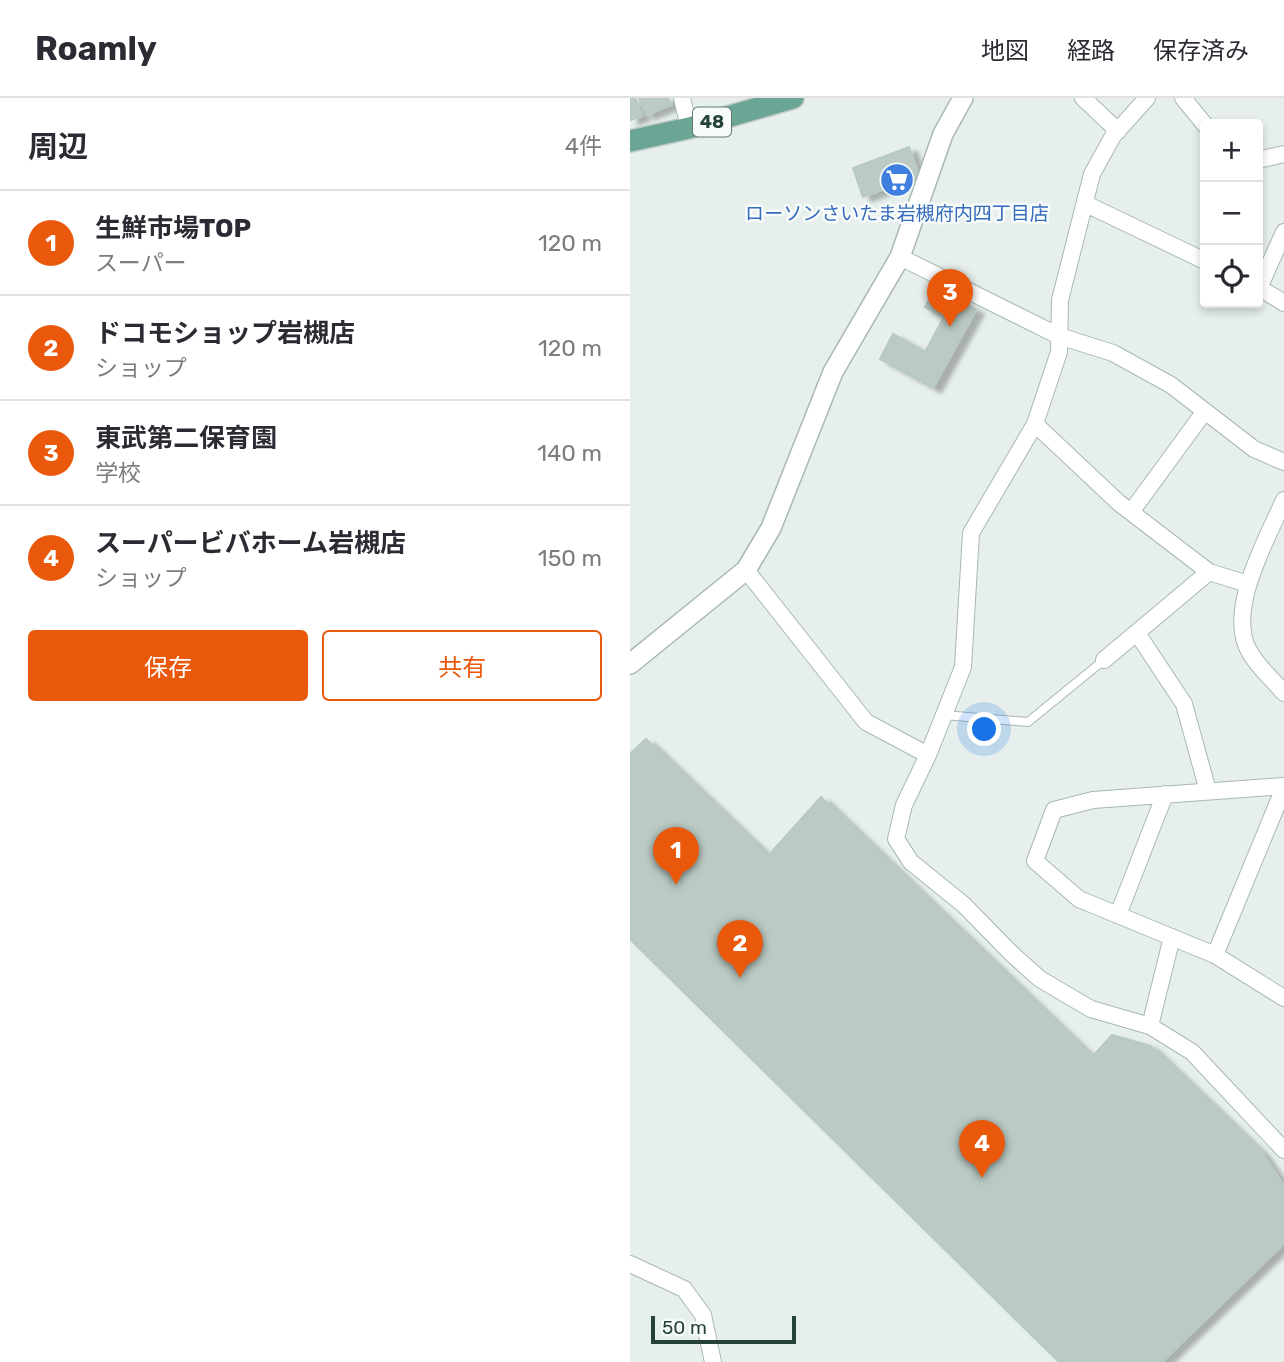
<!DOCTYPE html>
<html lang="ja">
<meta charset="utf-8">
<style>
body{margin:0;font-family:Rubik,"Noto Sans JP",sans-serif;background:#f7f7f7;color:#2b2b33}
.controls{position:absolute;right:21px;top:21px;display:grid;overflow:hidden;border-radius:7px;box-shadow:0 4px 10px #0003}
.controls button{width:63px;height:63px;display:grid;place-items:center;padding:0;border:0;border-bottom:2px solid #e1e1e2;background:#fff;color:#2b2b33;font:35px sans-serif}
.scale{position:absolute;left:21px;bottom:18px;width:145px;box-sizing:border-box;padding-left:7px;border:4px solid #24423a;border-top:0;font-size:19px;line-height:24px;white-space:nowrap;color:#24423a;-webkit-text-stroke:5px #f7fbf9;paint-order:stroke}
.you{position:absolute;left:355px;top:632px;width:24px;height:24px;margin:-18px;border:5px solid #fff;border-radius:50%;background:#1a73e8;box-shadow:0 0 0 10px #1a73e833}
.badge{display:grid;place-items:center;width:46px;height:46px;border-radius:50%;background:#ea580c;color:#fff;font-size:23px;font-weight:700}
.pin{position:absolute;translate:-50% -58px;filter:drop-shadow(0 2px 4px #0008)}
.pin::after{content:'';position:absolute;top:37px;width:24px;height:21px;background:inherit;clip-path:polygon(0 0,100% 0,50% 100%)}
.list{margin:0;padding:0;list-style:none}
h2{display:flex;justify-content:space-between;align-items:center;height:91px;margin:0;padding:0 28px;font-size:30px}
h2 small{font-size:23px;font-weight:400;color:#7c7c81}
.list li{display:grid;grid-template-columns:46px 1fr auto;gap:21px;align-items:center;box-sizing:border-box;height:105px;padding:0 28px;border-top:2px solid #e1e1e2}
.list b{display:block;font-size:26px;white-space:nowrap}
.list p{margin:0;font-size:23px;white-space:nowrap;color:#7c7c81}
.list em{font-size:23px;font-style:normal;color:#7c7c81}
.actions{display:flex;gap:14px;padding:21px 28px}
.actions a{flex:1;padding:16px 0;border:2px solid #ea580c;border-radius:7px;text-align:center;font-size:24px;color:#ea580c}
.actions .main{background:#ea580c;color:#fff}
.icon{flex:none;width:38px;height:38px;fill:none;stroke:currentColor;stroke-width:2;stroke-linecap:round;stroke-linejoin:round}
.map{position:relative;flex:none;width:654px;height:1264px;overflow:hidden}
header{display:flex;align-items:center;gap:42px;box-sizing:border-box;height:98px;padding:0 35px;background:#fff;border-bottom:2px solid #e1e1e2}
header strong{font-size:33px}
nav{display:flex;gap:38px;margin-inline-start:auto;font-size:24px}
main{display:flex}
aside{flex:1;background:#fff}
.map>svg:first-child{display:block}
.building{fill:#bbcac4;stroke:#b8c9c2;stroke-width:2;filter:url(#shadow)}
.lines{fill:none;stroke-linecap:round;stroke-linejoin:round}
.service-casing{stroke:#a8b8b2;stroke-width:10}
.minor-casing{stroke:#a8b8b2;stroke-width:18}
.tertiary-casing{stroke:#a8b8b2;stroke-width:22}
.primary-casing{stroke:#c2cac8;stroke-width:24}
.service{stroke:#fff;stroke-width:8}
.minor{stroke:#fff;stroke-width:16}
.tertiary{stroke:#fff;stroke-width:19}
.primary{stroke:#6aa596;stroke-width:21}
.labels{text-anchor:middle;stroke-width:5;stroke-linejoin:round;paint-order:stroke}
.shield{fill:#f7fbf9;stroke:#637a73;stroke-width:2}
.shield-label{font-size:18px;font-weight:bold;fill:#24423a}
.shop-label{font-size:19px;fill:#366cbe;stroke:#f7fbf9}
</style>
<header>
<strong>Roamly</strong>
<nav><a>地図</a><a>経路</a><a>保存済み</a></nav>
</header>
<main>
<aside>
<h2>周辺<small>4件</small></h2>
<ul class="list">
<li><span class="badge">1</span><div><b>生鮮市場TOP</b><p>スーパー</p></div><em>120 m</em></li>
<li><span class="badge">2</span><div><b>ドコモショップ岩槻店</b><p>ショップ</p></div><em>120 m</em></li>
<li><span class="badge">3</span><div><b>東武第二保育園</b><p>学校</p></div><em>140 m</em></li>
<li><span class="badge">4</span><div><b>スーパービバホーム岩槻店</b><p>ショップ</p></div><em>150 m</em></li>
</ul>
<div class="actions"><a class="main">保存</a><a>共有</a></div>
</aside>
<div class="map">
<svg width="654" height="1264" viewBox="0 0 654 1264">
<defs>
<filter id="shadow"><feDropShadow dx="8" dy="4.5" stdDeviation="2" flood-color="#0004"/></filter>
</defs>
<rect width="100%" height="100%" fill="#e6efeb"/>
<path class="building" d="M0 0H5L12 18 0 22Z
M9 0H38L41 7 16 17Z
M279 49 289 78 233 99 223 70Z
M305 190 346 212 303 290 250 261 263 236 295 254 314 219 295 209Z
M16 641 138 758 191 699 462 959 482 937 520 948 632 1055 654 1088V1145L532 1264H429L0 841V656Z"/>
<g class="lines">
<g class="service-casing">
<path id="service" d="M314 617 398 624 474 562"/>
</g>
<g class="minor-casing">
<path id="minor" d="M52 0 59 30
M453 0 488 33
M517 0 483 38 462 76 430 202 429 254 405 326 341 435 333 569 298 657 274 707 266 741 281 764 334 807 382 856 410 881 461 911 520 928 562 954 654 1052
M553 0 575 27
M628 62 654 56
M456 106 575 163
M270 159 429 238 483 255 541 287 624 351 654 364
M628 189 654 205
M629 190 654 134
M405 326 489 405 579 474 618 486
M654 402C637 441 596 512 619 553 627 568 643 582 654 595
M501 414 575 313
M116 472 236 624 298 657
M507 535 554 606 578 693
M474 562 579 474
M654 688 463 702 424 712 405 763 449 801 585 857 654 900
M488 817 535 696
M585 857 654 690
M520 928 542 839
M0 1166 54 1191 73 1217 83 1264"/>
</g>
<g class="tertiary-casing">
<path id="tertiary" d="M0 566 116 472 141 430 203 274 270 159 313 36 333 0"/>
</g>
<g class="primary-casing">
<path id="primary" d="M0 43 59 30 163 0"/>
</g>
<use href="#service" class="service"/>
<use href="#minor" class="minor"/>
<use href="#tertiary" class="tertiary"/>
<use href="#primary" class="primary"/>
</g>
<defs>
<g id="supermarket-disc" transform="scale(1.75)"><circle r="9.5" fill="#3f7fe0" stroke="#f7fbf9"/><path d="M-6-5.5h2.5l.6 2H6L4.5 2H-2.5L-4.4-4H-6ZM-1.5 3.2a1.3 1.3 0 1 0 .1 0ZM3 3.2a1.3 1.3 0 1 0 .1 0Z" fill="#fff"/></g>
</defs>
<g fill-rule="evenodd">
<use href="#supermarket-disc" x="267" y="82"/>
</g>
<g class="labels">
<rect class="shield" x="63" y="9.5" width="38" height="29" rx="5"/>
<g class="shield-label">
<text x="82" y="30">48</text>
</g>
<g class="shop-label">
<text x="267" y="122">ローソンさいたま岩槻府内四丁目店</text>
</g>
</g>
</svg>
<div class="controls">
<button>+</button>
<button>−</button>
<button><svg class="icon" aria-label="locate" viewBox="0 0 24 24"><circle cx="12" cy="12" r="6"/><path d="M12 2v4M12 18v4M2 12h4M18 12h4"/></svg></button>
</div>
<div class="scale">50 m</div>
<div class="you"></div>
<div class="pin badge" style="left:46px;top:787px">1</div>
<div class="pin badge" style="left:110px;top:880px">2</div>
<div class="pin badge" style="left:320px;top:229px">3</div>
<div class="pin badge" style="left:352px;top:1080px">4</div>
</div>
</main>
